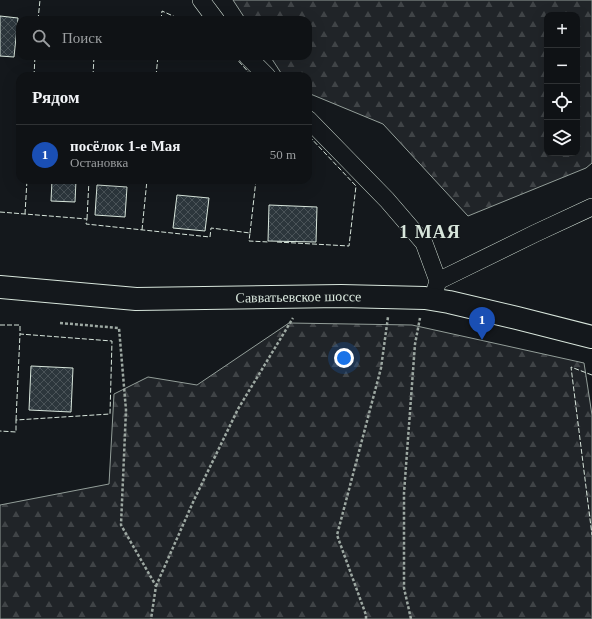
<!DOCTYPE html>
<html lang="ru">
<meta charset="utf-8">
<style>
body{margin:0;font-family:"Times New Roman",serif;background:#1d2022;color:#f1f3f6}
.controls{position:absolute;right:12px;top:12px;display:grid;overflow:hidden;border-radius:8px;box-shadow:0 4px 16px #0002}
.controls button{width:36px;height:36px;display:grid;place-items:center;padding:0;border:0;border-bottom:1px solid #2f3234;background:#0f1215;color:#f1f3f6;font:20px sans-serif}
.you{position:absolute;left:344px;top:358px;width:14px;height:14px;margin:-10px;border:3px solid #fff;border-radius:50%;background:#1a73e8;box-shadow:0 0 0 6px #1a73e833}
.badge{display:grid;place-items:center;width:26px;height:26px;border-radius:50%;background:#db2777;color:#fff;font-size:13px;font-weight:700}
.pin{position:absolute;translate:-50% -33px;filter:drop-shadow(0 1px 2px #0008)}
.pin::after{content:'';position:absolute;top:21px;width:14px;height:12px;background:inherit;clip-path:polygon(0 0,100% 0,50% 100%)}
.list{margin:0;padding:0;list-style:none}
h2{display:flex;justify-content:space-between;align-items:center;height:52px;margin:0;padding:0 16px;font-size:17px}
h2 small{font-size:13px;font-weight:400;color:#9b9ea0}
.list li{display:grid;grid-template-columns:26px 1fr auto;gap:12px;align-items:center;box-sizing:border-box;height:60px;padding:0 16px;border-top:1px solid #2f3234}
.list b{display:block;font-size:15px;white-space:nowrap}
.list p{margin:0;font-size:13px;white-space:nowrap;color:#9b9ea0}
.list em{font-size:13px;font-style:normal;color:#9b9ea0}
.icon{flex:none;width:22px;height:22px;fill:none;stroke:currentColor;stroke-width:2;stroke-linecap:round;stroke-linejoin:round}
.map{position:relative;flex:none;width:592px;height:619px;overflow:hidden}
.search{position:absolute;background:#0f1215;box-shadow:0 4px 16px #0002;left:16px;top:16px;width:296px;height:44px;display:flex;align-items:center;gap:10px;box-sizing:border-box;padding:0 14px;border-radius:12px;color:#9b9ea0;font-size:15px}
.panel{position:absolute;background:#0f1215;box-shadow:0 4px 16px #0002;left:16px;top:72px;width:296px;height:112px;border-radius:12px}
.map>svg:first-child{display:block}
.forest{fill:url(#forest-firs);stroke:#939e99;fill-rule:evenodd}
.building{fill:url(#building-cross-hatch);stroke:#d8e6dc}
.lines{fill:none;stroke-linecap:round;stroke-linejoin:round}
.minor-casing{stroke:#d8e6dc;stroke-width:18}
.primary-casing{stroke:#d8e6dc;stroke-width:24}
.path{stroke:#9da8a2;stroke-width:2.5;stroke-dasharray:3 2;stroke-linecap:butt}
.minor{stroke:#14181c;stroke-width:17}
.primary{stroke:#14181c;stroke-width:22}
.fence{stroke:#d8e6dc;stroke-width:1;stroke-dasharray:5 2;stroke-linecap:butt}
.labels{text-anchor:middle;stroke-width:3;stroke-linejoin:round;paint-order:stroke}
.street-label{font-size:14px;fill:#d8e6dc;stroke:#14181c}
.district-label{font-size:18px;font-weight:bold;letter-spacing:1px;fill:#d8e6dc;stroke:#14181c}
</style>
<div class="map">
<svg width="592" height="619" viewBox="0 0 592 619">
<defs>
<pattern id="forest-firs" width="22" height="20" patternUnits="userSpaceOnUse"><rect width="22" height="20" fill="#202428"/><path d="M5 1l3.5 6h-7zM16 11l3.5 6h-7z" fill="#404447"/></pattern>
<pattern id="building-cross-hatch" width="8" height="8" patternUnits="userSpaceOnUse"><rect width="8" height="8" fill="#2c363c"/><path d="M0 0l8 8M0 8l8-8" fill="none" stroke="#4a5358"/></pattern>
</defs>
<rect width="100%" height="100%" fill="#14181c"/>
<path class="forest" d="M233 0H592V163L586 168 468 216 383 124 308 93V76H283L270 56H308V20H246ZM547 15H577V153H547Z
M289 323 412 325 584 363 592 415V619H0V505L109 484 114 394 148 377 197 385Z"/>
<path class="building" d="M0 16 18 18 14 57 0 56Z
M52 180H76L75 202 51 201Z
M97 185 127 187 125 217 95 215Z
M177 195 209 198 205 231 173 228Z
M269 205 317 207 316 242 268 241Z
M31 366 73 368 71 412 29 410Z"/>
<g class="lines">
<g class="minor-casing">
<path id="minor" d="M201 0 216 20
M247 56 267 76
M308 119 387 200 424 243 438 281
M435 291 438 281 536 233 592 207"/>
</g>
<g class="primary-casing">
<g id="primary">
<path id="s1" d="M0 287 136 299 341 296 425 298 449 302 517 318 592 337"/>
</g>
</g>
<path class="path" d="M60 323 119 328 126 410 121 525 156 586 151 619
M156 586 194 500 238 409 293 318
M366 619V615L337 535 381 368 388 317
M411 619 404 588V493L415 344 420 318"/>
<use href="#minor" class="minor"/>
<use href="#primary" class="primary"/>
<path class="fence" d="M38 20 40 0
M161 20 162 11 182 20
M234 56 252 76
M34 76 35 56
M93 76 94 56
M156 76 158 56
M0 212 87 219 86 224 210 237 211 228 250 233 249 241 269 242
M25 214 27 180
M87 219 89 180
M142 230 147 180
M250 233 256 180
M277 242 349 246 356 186 308 135
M0 325H20V334L112 341 110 414 16 420V432L0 431
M592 375 571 367 592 535
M16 420 20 334"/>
</g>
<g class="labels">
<g class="street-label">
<text dy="5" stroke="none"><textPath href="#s1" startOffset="299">Савватьевское шоссе</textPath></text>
</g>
<g class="district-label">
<text x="430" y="238">1 МАЯ</text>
</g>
</g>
</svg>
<div class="controls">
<button>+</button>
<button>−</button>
<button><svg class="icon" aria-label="locate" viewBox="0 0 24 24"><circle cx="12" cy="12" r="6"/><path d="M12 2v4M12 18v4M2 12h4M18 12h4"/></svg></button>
<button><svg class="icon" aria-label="layers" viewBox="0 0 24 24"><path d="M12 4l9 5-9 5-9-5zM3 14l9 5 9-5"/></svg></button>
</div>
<div class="you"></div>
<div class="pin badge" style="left:482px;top:340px;background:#1a4fb4">1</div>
<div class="search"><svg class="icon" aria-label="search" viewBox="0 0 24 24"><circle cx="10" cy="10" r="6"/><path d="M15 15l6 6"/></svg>Поиск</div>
<section class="panel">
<h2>Рядом<small></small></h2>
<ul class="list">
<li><span class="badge" style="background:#1a4fb4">1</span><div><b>посёлок 1-е Мая</b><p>Остановка</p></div><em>50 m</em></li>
</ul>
</section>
</div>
